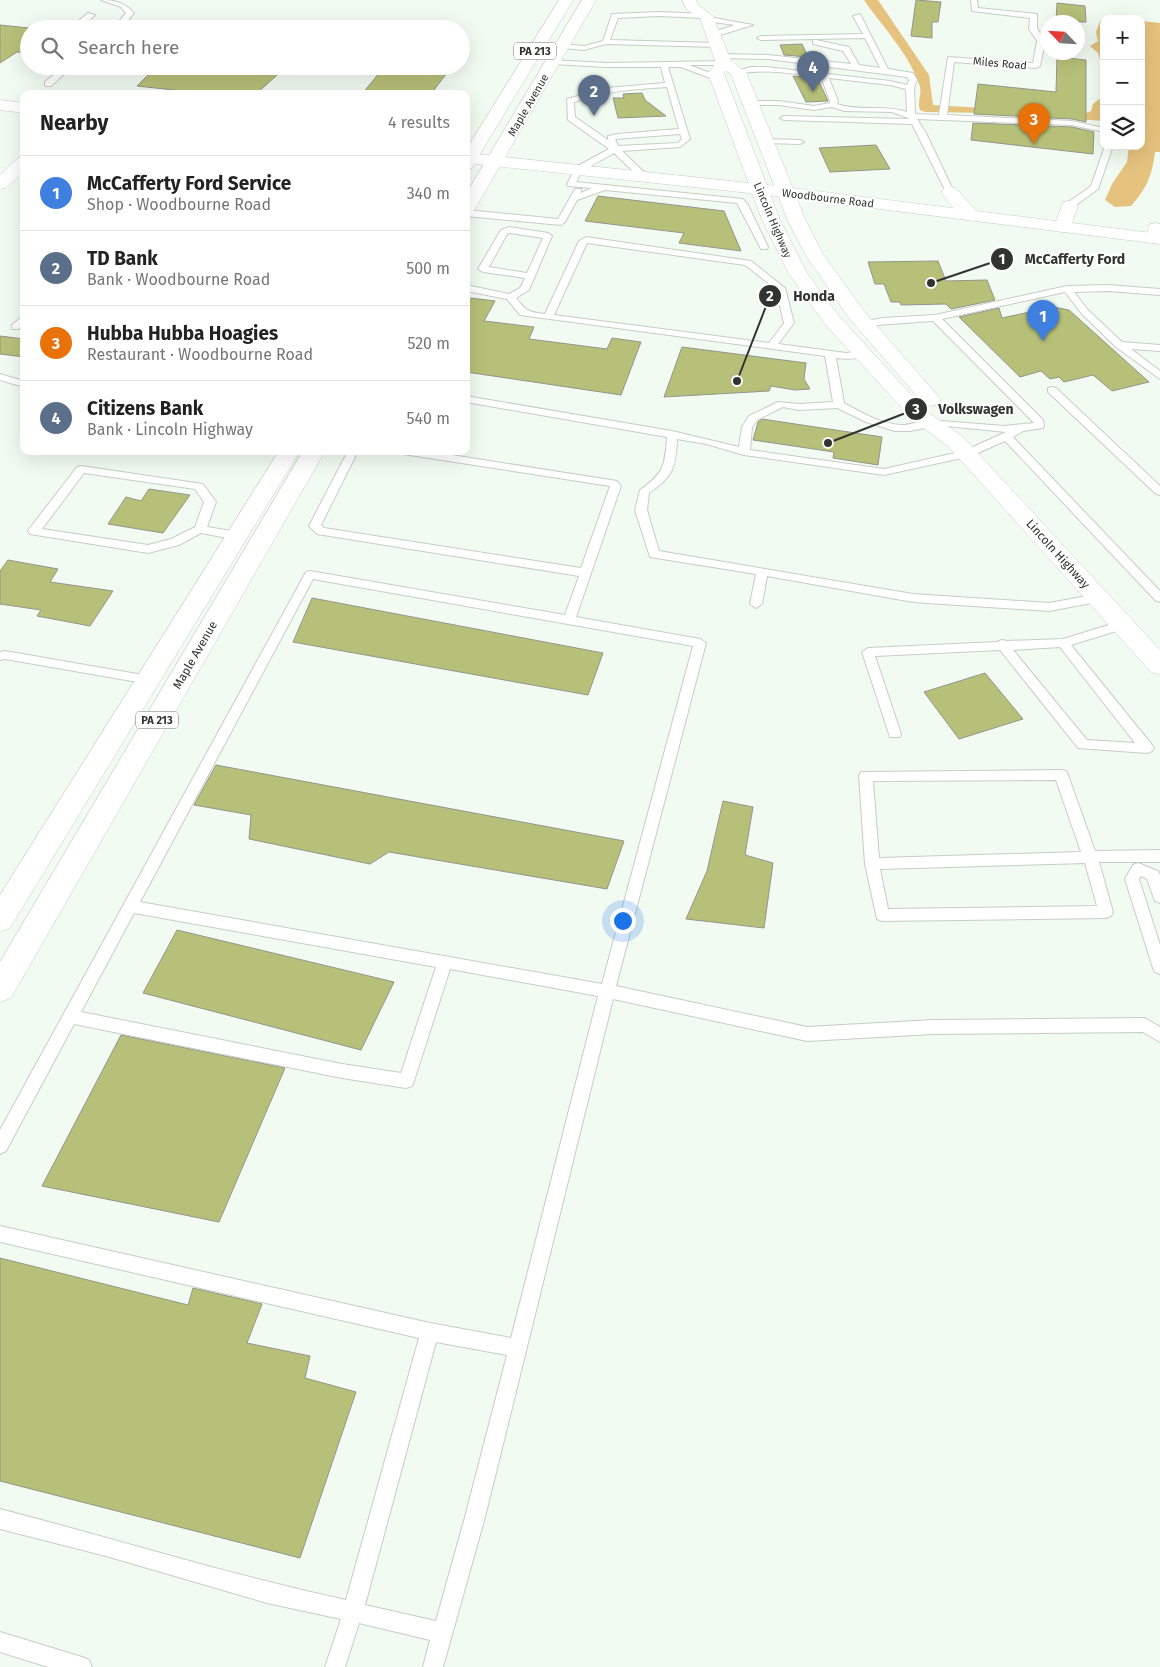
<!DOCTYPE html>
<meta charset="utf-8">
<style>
body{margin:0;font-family:"Fira Sans",sans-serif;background:#f2f2f2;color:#222}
.controls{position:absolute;right:15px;top:15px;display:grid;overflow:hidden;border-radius:10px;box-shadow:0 5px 20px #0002}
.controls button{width:45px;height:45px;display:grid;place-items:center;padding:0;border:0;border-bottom:1px solid #e0e0e0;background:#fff;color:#222;font:25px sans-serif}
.compass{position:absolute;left:1040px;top:15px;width:45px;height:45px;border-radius:50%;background:#fff;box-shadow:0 5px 20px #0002;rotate:295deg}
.you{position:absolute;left:622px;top:920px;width:18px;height:18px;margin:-12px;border:4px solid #fff;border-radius:50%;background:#1a73e8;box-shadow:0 0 0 8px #1a73e833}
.badge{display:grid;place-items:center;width:32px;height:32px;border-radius:50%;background:#9a1367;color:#fff;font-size:16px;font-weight:700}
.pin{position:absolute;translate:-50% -41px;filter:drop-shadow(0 1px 2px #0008)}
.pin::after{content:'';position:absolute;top:26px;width:18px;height:15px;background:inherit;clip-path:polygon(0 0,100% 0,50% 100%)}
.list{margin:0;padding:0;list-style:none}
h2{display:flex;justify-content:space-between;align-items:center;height:65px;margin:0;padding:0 20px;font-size:21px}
h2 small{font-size:16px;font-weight:400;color:#767676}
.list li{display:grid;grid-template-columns:32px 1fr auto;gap:15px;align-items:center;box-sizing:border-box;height:75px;padding:0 20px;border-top:1px solid #e0e0e0}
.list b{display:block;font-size:19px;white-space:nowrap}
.list p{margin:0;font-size:16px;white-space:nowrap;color:#767676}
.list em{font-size:16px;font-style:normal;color:#767676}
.icon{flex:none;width:28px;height:28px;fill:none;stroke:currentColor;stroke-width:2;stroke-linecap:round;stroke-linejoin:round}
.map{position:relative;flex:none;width:1160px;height:1667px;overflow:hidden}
.search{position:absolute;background:#fff;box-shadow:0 5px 20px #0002;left:20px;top:20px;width:450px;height:55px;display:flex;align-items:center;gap:12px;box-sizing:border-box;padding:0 18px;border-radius:28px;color:#767676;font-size:19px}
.panel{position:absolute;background:#fff;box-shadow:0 5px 20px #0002;left:20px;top:90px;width:450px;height:365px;border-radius:10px}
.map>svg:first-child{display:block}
.forest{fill:#e5c27d}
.building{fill:#b7c078;stroke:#93958a}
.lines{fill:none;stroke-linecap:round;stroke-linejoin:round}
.lane-casing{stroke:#c5cec5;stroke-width:2}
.street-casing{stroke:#c5cec5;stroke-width:1}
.secondary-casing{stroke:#c5cec5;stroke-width:1}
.primary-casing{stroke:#c5cec5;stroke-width:1}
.lane{fill:#fff;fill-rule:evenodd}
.street{fill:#fff;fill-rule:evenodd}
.secondary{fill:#fff;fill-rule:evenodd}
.primary{fill:#fff;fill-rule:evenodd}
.labels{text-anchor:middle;stroke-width:4;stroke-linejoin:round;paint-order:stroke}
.shield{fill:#fff;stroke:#6e716e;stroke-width:1}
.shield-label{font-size:11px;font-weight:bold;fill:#303430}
.far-street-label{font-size:11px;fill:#303430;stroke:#fff}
.street-label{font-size:12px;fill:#303430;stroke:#fff}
.leader{fill:none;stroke:#303430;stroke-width:2}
.callout-dot{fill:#303430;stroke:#fff;stroke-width:2}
.mark-label{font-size:15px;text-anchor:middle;font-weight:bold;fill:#fff}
.callout-label{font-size:14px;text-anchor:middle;font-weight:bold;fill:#303430;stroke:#fff;stroke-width:4;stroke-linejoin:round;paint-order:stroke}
</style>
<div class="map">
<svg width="1160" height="1667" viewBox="0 0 1160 1667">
<rect width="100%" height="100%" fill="#f2fbf2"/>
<path class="forest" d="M864 0H878L929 75 933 105 1084 114 1091 111 1093 104 1104 95V121L993 113 925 112 920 110C917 102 922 94 920 87 911 56 882 26 864 0Z
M1104 20V73L1098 53 1090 46 1098 41 1096 32 1100 21Z
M1141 21 1160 23V152H1155C1152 176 1147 188 1131 206L1115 207 1105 200 1112 184 1127 162 1129 146H1141Z"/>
<path class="building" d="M916 0 941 2 938 22H932V38L911 36Z
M1057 3 1085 6 1086 22H1056Z
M0 25 29 28V53L17 52 0 63Z
M802 44 808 57 784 55 780 45Z
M1057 57 1086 60V122L1072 119 974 114 978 84 1056 92Z
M157 66H287L256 94H211L137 86Z
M385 66H452L431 94H362Z
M793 76 818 79 828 101 806 102Z
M642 93 645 100 666 116 618 118 613 98H624L623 94Z
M973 123 1072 127 1094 132 1093 154 971 140Z
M876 145 890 169 830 172 819 148Z
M598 196 724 211 741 251 679 243 684 233 585 221Z
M938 261 946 281 987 280 995 300 951 309 946 304 901 305 900 302H891L884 284H875L868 262Z
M471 298 495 301 484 321 534 327 529 339 607 349 612 338 641 342 621 395 466 372V306Z
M1053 307 1069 310 1149 382 1112 391 1093 375 1064 382 1059 377 1050 379 1041 371 1020 377 959 317 999 308 1002 318Z
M0 336 24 339V357L0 354Z
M682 347 806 363 804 379 810 389 795 390 771 386 769 391 664 397Z
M762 419 882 437 878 465 833 458 834 452 753 440 758 422Z
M149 489 190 495 163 533 108 524 126 497 141 501Z
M8 560 58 569 50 582 113 591 90 626 37 616 41 610 0 604V571Z
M312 598 603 653 588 695 293 642Z
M985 673 1023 719 959 739 924 692Z
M216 765 624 841 607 889 389 852 370 864 249 839 251 815 194 805Z
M723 801 753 807 745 855 773 863 764 928 686 919 707 871Z
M177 930 394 982 361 1050 143 993Z
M121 1035 285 1068 219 1222 42 1186Z
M0 1258 188 1305 193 1288 262 1304 247 1343 310 1356 305 1378 356 1392 300 1558 0 1481Z"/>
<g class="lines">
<g class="lane-casing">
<path id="lane" d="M101 0C114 0 124 2 134 13L121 29H113L126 13 121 7Z
M971 0H977L978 8 1037 14V28L1045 41 1040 66 1036 68 954 62 947 115 1072 121 1104 128V132L1072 125 917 119 926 133 954 192 950 195 946 192 912 124 784 120 780 118 784 116 909 119 908 118 892 112 844 111 832 107 814 110 779 105H748L747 103 751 101H779L814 106 830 103V101L821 77C793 74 765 68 738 74L734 72 751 67H766L890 81 907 85 909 80 907 77 768 59 722 58 718 56 722 54 768 55 851 64 843 51 813 44V40H816L849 47 859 65 880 68 865 38 761 40 757 38 761 36 863 34 853 16 860 14 888 69 913 73 917 80 914 88 915 114 939 115 948 57 1033 63 1037 41 1029 29 1030 18 972 11ZM829 78 890 85 906 89 907 112C884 104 859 112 837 104L838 101Z
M659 12 706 14H709V17L753 25 713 37 709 35 710 33 735 25 706 21 703 18 659 16 618 18 610 40 717 43 721 45 717 47 606 44 584 50 562 48 558 46 562 44 584 46 603 41 612 14Z
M88 13 95 15 80 29H74V25Z
M550 60 606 63 727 61V65H689L721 77V81H718L681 67H668L690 139 680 147 622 151 647 175V179H641L614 153 582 171 576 182 743 199 748 205 768 247 767 249H761L760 247 737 203 605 190 577 200 565 222 561 225 466 216V210L558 219 575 189H581V193L592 188 568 186 567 184 576 167 609 149 568 120 567 99 606 88 665 83 661 67H606L553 64 549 62ZM667 87 679 129 617 134 608 136V140L575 117 574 102C604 91 635 89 667 87ZM680 134 682 139 678 143 618 146 615 139Z
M64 66H73L51 86H45V82Z
M763 139 800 140 804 142 800 144 766 143H763Z
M1105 146H1113L1098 189 1072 208H1066V204L1091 186Z
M509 227 548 233 552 236 529 290 516 298C526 311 528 312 545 314L579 241 586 237 751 261 785 288 794 323 778 344 846 353 863 351 868 354C860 360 845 359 836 358L844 403C862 413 881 424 902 425 912 425 929 417 936 424L935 426 910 431H895L866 422 837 408 799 410 783 407 757 420 752 427 750 450 884 469 964 451 1006 432 946 426 941 423 942 421 1004 426 1034 423 933 321 862 326V322L882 318 935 315 1067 286 1108 285 1160 289V295L1108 291 1074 292 1088 310 1122 342 1160 345V351L1131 349 1160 371V379L1116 347 1082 314 1065 292 942 319 1043 420 1044 426 1043 428 1023 431 1013 437 1160 591V602L1156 601 1005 441 971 456 884 475 744 455 706 444 677 439C676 467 673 477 649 493L647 510 659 551 913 594 1049 603 1098 594 1102 595 1104 598 1102 601 1049 611 913 602 767 576 762 604 756 608 750 604 756 574 650 557 635 510 640 490C664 473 665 466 667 437L466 402V396L672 431 739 447 742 427 749 416 778 402 799 404 833 402 825 356 520 315 507 299 466 291V285L509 294 520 288 525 278 483 272 478 269 501 230ZM510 233 543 238 527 273 489 267 507 234ZM587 243 745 265 776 289 784 323 769 343 554 315Z
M24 315V324L18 329H12V325Z
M0 374 24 381V387L0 380Z
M1052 387 1056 388 1160 486V495L1156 494 1048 392V388Z
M348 451H358L321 525 324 528 581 568 610 486 403 454 398 451H426L617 481 621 486 576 617 700 639 706 643 616 986 807 1027 933 1020 1145 1018 1160 1027V1042L1143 1032 933 1034 807 1041 613 999 485 1517 443 1667H423L430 1640 359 1623 345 1667H325L341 1619 267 1603 106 1556 0 1529V1509C116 1539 230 1575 346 1600L419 1338 0 1242V1226L430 1323 511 1338 598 996 450 969 414 1081 412 1086 406 1088 342 1078 74 1024 6 1151 0 1154V1130L306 572 310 571 565 615 579 576 317 534 309 526ZM313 579 693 646 602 984 140 902ZM134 913 436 967 401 1073 342 1064 81 1012ZM436 1342 507 1355 465 1517 436 1621 365 1605Z
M81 466 203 484 216 502 207 527 238 532 244 536 238 540 201 533 179 545 148 553 30 534 28 531 30 528 77 467ZM84 473 195 489 204 502 195 527 171 539 148 545 42 529Z
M1122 621 1126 622 1128 625 1126 628 1071 645 1152 745 1154 748 1152 751 1147 753 1078 748 1000 650 875 656 901 734 900 737H890L862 652 868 648 997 642 1002 640 1007 641 1063 639ZM1060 647 1135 743 1087 740 1013 650Z
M5 651 149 676 153 677 155 680 153 683 149 684 5 659 0 660V652Z
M1061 770 1066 771 1068 775 1095 851 1160 850V862H1099L1113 912 1111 916 1106 918 882 921 877 919 865 864 859 776 861 772ZM1056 780 1081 852 879 858 873 781ZM1085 863 1097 906 888 909 880 869Z
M1138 863 1158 871 1160 875V903L1155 901 1147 879 1141 876 1139 879 1160 945V974L1155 972 1153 968 1125 879 1133 865Z
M0 1632 82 1657 89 1660 92 1667H48L0 1652Z"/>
</g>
<g class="street-casing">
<path id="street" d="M24 157V171L6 188 0 189V175L18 158Z
M950 187 956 188 977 212 980 216 977 220C962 224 953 206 944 196L941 192 944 188Z
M1069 201 1075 202 1078 206 1069 231 1063 232 1057 231 1054 227 1063 202Z
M1156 223 1160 224V243L1151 242C1147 236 1146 230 1150 224Z"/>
</g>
<g class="secondary-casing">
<path id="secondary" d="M0 100 24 103V113L0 110Z
M466 153 759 184 1160 234V244L759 194 466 163Z"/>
</g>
<g class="primary-casing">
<path id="primary" d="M559 0H573L474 164 472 168 466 169V150Z
M582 0H596L475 209 472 213 466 214V194Z
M682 0H696L698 5 713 16 731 61 746 72 805 219 823 254 863 310 938 396 941 400 938 404 931 406 924 404 849 318 805 254 787 219 731 74 726 71 724 73 780 220 807 273 838 315 926 411 963 437 1160 650V675L1151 672 949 447 912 419 824 323 789 274 762 220 708 73 716 63 700 18 687 10Z
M279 451H300L10 928 0 932V895Z
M303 451H325L11 998 0 1002V962Z"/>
</g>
<use href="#lane" class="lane"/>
<use href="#street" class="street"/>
<use href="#secondary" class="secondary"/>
<use href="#primary" class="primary"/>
</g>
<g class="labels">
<g class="shield">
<rect x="514" y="42.5" width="42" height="17" rx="4"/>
<rect x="136" y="711.5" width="42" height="17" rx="4"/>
</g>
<g class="shield-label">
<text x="535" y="55">PA 213</text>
<text x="157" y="724">PA 213</text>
</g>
<g class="far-street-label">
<text transform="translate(1000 63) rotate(5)" y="4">Miles Road</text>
<text transform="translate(528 105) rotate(-60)" y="4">Maple Avenue</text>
<text transform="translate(828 198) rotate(7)" y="4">Woodbourne Road</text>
<text transform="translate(773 220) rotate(67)" y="4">Lincoln Highway</text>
</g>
<g class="street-label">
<text transform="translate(1058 554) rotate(48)" y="4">Lincoln Highway</text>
<text transform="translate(195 655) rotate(-60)" y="4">Maple Avenue</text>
</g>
</g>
<path class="leader" d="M931 283L1002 259M737 381L770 296M828 443L916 409"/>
<g class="callout-dot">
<circle cx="931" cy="283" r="5"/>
<circle cx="737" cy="381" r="5"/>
<circle cx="828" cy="443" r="5"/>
<circle cx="1002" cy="259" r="12"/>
<circle cx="770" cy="296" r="12"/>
<circle cx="916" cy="409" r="12"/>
</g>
<g class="mark-label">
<text x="1002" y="264">1</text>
<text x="770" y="301">2</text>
<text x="916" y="414">3</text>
</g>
<g class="callout-label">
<text x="1075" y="264">McCafferty Ford</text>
<text x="814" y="301">Honda</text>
<text x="976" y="414">Volkswagen</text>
</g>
</svg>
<div class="controls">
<button>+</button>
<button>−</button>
<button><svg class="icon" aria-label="layers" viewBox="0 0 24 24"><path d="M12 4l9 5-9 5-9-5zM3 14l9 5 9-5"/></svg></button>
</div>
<svg class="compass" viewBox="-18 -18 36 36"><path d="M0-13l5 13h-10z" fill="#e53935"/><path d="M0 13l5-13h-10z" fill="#767676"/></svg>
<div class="you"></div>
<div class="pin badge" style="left:1043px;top:341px;background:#3f7fe0">1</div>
<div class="pin badge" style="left:594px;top:116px;background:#5c6f8a">2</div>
<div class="pin badge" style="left:1034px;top:144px;background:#e8710a">3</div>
<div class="pin badge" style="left:813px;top:92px;background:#5c6f8a">4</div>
<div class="search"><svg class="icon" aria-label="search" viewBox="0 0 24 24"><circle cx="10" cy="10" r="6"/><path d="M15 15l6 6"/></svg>Search here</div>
<section class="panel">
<h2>Nearby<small>4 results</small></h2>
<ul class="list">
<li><span class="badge" style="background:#3f7fe0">1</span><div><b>McCafferty Ford Service</b><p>Shop · Woodbourne Road</p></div><em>340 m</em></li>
<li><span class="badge" style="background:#5c6f8a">2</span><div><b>TD Bank</b><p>Bank · Woodbourne Road</p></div><em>500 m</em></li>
<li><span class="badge" style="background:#e8710a">3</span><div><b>Hubba Hubba Hoagies</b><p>Restaurant · Woodbourne Road</p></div><em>520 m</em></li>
<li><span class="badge" style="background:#5c6f8a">4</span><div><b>Citizens Bank</b><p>Bank · Lincoln Highway</p></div><em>540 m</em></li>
</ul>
</section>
</div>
